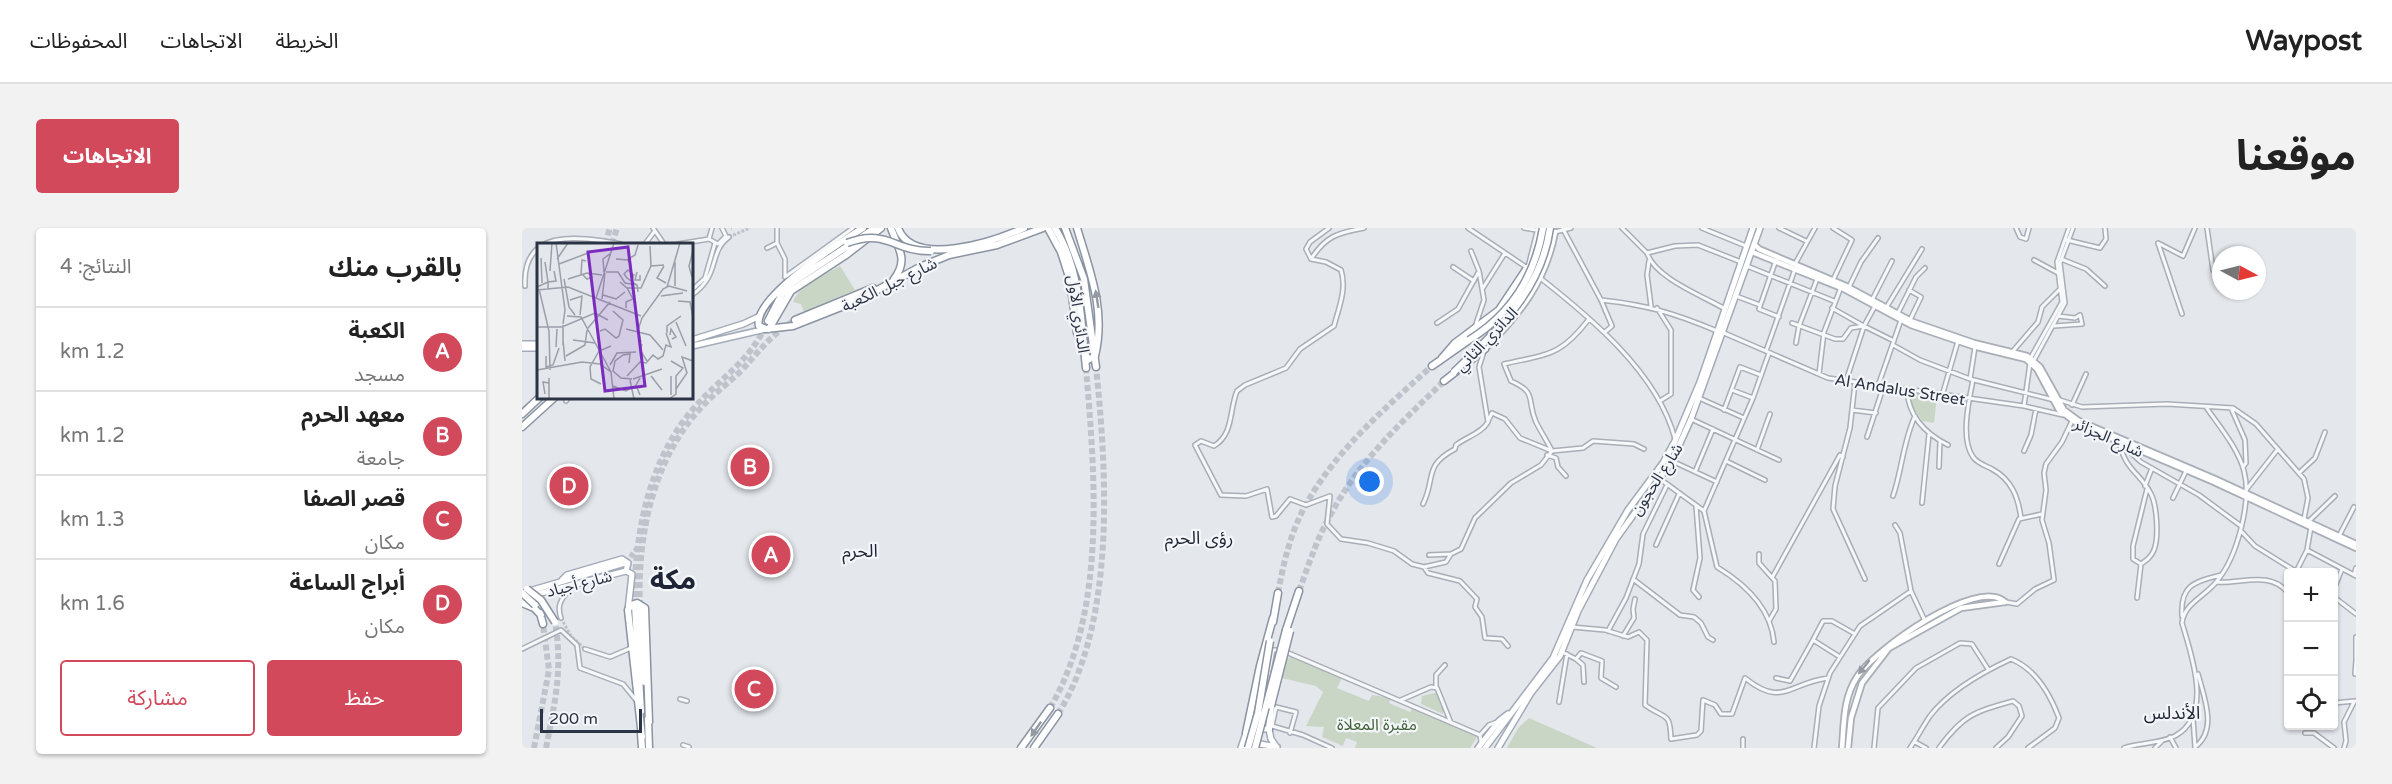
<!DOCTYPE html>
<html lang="ar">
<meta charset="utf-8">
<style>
body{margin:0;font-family:"Varela Round","Noto Sans Arabic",sans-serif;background:#f2f2f2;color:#222;direction:rtl}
.controls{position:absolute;right:18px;bottom:18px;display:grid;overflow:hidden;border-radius:6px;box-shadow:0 2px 4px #0004}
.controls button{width:54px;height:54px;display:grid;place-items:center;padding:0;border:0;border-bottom:2px solid #e0e0e0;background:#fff;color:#222;font:30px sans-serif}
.compass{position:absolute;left:1690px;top:18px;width:54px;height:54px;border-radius:50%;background:#fff;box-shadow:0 2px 4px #0004;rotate:97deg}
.scale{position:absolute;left:18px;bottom:15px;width:102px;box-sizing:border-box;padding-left:6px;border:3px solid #2b3445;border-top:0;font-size:16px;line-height:21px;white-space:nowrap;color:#2b3445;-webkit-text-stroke:4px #f4f6f9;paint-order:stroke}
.you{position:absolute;left:848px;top:254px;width:21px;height:21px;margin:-15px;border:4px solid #fff;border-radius:50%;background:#1a73e8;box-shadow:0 0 0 9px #1a73e833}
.badge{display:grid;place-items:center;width:39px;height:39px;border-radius:50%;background:#d1495b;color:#fff;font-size:20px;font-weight:700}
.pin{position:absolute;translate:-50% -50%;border:3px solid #fff;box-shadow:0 2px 6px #0006}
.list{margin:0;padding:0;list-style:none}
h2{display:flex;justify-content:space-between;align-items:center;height:78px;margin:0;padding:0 24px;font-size:26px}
h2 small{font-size:20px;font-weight:400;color:#767676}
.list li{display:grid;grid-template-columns:39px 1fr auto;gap:18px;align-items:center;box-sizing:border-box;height:84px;padding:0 24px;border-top:2px solid #e0e0e0}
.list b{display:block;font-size:22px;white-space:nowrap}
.list p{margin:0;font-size:20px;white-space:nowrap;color:#767676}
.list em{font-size:20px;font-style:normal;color:#767676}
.actions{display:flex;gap:12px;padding:18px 24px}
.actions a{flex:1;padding:14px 0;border:2px solid #d1495b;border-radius:6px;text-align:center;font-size:21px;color:#d1495b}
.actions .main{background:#d1495b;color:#fff}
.icon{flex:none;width:33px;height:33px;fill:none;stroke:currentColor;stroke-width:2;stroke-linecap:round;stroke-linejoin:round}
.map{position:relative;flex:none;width:1834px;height:520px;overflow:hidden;direction:ltr;border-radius:6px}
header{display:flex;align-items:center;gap:36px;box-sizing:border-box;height:84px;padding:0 30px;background:#fff;border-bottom:2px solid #e0e0e0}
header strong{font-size:28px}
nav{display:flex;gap:33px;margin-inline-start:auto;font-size:21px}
.intro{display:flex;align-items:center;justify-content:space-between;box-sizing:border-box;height:144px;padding:0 36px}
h1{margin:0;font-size:42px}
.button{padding:15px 27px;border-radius:6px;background:#d1495b;color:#fff;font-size:21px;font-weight:700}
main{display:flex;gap:36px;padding:0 36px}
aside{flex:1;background:#fff;border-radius:6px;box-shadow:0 2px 4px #0004}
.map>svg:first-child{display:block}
.green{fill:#c9d6c5}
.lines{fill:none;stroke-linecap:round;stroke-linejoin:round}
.street-tunnel{stroke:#bfc3cb;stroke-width:3;stroke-dasharray:3 1.5;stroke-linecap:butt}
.primary-tunnel{stroke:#bfc3cb;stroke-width:5;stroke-dasharray:5 2.5;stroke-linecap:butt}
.highway-tunnel{stroke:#bfc3cb;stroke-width:6;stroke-dasharray:6 3;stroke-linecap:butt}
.street-casing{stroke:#a9aeb7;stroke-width:6}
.secondary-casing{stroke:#a9aeb7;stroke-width:8}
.primary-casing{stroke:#a3abb8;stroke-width:8}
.highway-casing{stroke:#8b94a3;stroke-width:9}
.street{stroke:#f7f8fa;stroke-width:3}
.secondary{stroke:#fff;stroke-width:4.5}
.primary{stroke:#fff;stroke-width:5}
.highway{stroke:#fff;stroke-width:6}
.highway-bridge-casing{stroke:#8b94a3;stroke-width:9;stroke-linecap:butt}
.highway-bridge{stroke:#fff;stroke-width:6}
.oneway{fill:#959aa2}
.labels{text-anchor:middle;stroke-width:4.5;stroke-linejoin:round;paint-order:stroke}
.street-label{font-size:16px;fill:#2b3445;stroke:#f4f6f9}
.park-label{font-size:16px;fill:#3f6138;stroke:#f4f6f9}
.neighbourhood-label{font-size:18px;fill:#1d2536;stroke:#f4f6f9}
.town-label{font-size:28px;font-weight:bold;fill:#1d2536;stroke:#f4f6f9}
.inset-road{fill:none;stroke:#9a9fa9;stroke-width:1.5}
.view{fill:#7b2cbf;fill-opacity:0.15;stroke:#7b2cbf;stroke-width:3}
.inset-edge{fill:none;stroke:#2b3445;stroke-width:3}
</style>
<header>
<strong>Waypost</strong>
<nav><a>الخريطة</a><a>الاتجاهات</a><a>المحفوظات</a></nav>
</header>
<div class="intro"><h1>موقعنا</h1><a class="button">الاتجاهات</a></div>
<main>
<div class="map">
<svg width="1834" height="520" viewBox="0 0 1834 520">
<rect width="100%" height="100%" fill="#e4e7ec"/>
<path class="green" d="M318 38 333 62 282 84 279 76 271 74C278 56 302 47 318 38Z
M1387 165 1415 168 1412 195 1400 193 1388 174Z
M770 428 820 450 815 460 847 473 850 467 869 470 867 475 888 484 891 479 953 506 955 509 948 520H833L835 514 824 510 821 518 800 509 802 499 784 498 801 464 794 458 760 450 765 431Z
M916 464 915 469 919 470 918 477 922 478 921 486 899 476 900 468Z
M1007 490 1075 520H985L996 500Z"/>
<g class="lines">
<path class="street-tunnel" d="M209 0H210
M207 9 228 0
M39 390 49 408 63 421"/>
<path class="primary-tunnel" d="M104 335 115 320"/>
<path class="highway-tunnel" d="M83 16 88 0
M90 16 95 0
M777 363C787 336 795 310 809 286 837 233 880 194 922 153
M756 365C761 338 767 311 779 286 809 226 861 182 910 138
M113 378C111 311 126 232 172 180 200 148 228 134 246 93
M118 378C115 311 130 234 177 182 189 168 204 157 217 145 237 124 248 107 273 92
M528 480C585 383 573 249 564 140
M536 486C594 393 585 245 574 139
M12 520 27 442 21 396
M24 520C33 474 41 441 33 394"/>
<g class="street-casing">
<path id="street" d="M131 0 142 16
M190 0 187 11 196 16 204 8 200 0
M807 0 788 14 784 21 789 31 804 34 819 42C825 61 817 79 812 98L778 121 764 140 723 157 715 163C707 182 712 206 692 218L679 213 673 217 699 267 724 268 745 261 750 289 754 288 768 271 784 277 808 268 805 296 819 311 846 315 872 323 890 336 902 339 924 334 929 326 939 321 953 290 989 255 1019 237 1030 223
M946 0 1004 39
M1002 0 1020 3
M1100 0 1125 25 1153 18 1176 17 1219 34
M1180 0 1224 18
M1257 0 1284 13
M1494 0 1498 9 1504 11 1507 0
M1685 0 1691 42
M1041 1 1079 72 1090 98 1083 104
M1033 4 1049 0
M1545 12 1578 20 1584 11 1583 0
M255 15V0
M123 16 132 4
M156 16 187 11
M245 20 255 15 263 31V49
M949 23 957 43 962 72 953 99
M1125 25C1133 50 1181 68 1203 81
M789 31C804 8 815 5 842 0
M1539 31 1564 41 1583 58
M1254 32 1237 81 1257 89
M1512 32 1536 45
M1127 33 1125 47 1129 78
M1273 36 1293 0
M1225 38 1312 73
M931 39 952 53
M1006 39 1016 0
M263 49 331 0
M1017 49C1068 89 1136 145 1153 211
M1311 52 1330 12 1311 0
M3 58C0 0 55 8 99 16
M1327 59 1339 34 1356 10
M961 60 983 25
M170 62 183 50 193 15
M1387 62 1399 69 1388 92
M170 67C199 47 186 24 207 9
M1214 68 1238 77
M1079 72C1125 77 1152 85 1195 103
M1350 72 1370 33
M1135 80 1149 102V166L1138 173
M1310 80 1340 97
M1364 80 1400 21
M1376 85 1394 49 1403 40
M1660 86 1636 15 1661 28 1673 0
M915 95 936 81 956 45
M1270 95 1313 111H1321L1329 100 1342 98 1372 113
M1532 98 1560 96 1558 87 1553 90 1536 88
M1202 105 1306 150 1502 178 1541 187
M1274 115 1277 98 1295 51
M1371 117 1398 132 1448 151 1532 172
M1244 123 1273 41
M1491 123 1516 94 1520 79 1539 60
M1247 125 1231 170 1182 283 1195 339C1223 356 1249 380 1252 414
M1508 131 1540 74 1535 34 1547 0
M1511 134 1543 75 1538 35 1551 0
M1297 146 1302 104 1319 59
M1448 151 1453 119
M1451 152C1447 172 1438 211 1451 229 1455 235 1464 238 1470 241 1490 252 1496 269 1499 290
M1324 153 1342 98 1353 78
M1333 155 1328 200 1313 258 1311 281 1343 351
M1356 158 1379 92
M1210 162 1231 170
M1385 163C1387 189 1404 206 1426 217
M1420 168 1436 113
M1177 170 1222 190
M1538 172 1560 179 1645 176 1711 180 1734 196 1782 251 1786 270 1782 291
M44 173 46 170
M1550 177 1564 146
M1502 178 1508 135
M1709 180 1723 212 1724 235 1721 239
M1202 182 1218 139 1239 147
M1330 182 1354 185
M1169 191 1257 232
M966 193 970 185 983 191 998 210 1030 223 1061 220 1071 213 1112 216 1122 221
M1345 209 1361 160
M1597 214C1604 244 1619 245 1629 266 1635 278 1637 309 1632 322 1629 329 1625 332 1619 336L1615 370
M1598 215 1619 234 1677 267 1719 298
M1235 222 1248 186
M1030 223C1025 213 1019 204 1014 194 1004 171 1016 165 989 153L982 136C1025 126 1038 129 1067 91
M1502 223 1509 207 1514 181
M1025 227 1034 230 1036 239 1044 248
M1150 233 1195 254
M1204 233 1243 252
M1417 239 1418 213
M1173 244 1191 201
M1777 245 1793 230 1803 204
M1138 251 1182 283
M1623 258 1630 240
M1724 262 1756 221
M1371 268C1380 242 1381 214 1393 188
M1651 270 1664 243
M1400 275 1407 206
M901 276C914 250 901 238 933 221L934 217C944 209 960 205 966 194L957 139 962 123
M1174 278 1178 330 1171 362 1177 369
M1787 293 1813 268
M1373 297 1378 305 1389 363 1403 393
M1719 303 1733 318 1775 344
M1817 308 1832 279
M1134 317 1157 266
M1785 322 1834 348
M1237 326V335L1253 353 1254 381 1247 393
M907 327 929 326
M1477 336 1497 291 1520 286
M1619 336 1611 331V318L1625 261
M902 339 906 345 938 353 955 371 953 379 960 389 963 410 980 411 986 418
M1774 344 1785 322 1789 299
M1832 347 1834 340
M1251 348 1318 227 1321 229
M1111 351 1158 387 1172 389 1179 395 1186 409 1191 412
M1695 354C1718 356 1749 342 1766 365
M1812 361 1820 341
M1812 369 1834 386
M1484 374 1495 376 1513 361 1532 352 1527 315 1520 292 1524 262 1522 245 1524 236 1540 214 1550 193
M1660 388C1658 357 1672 354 1699 347
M39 390C35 379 38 372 46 364L45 358
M1660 395C1662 375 1684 368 1695 353 1715 329 1730 274 1722 243 1716 220 1697 198 1684 179
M1050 399 1083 402 1106 409 1117 404 1125 412 1123 477C1144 492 1148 483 1149 511L1175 507 1179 503 1181 472 1193 477 1199 486H1210L1223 450C1260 480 1267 455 1306 450
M1086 403 1104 370 1117 336 1121 306 1145 257
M1101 408 1112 390 1111 381 1113 371
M1834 409V431
M0 421 39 402 55 417 58 440 101 456 114 472
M63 421 88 429 109 420
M764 424 958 507
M1040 424 1054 431 1059 425 1080 433 1079 450 1094 459
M1318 429 1291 412 1301 393H1310L1333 406
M1054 431 1061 437 1062 454
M1833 446 1834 432
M1254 450 1268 453 1291 412
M914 459V447L923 437
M158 471 165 473
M879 472 909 459 915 460 929 495
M1037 474 1045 426
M1812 475 1833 473
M740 480 751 422H758
M1671 490 1673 519
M750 498 754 479 774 484 768 505
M748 500 750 498 781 507 810 520
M1783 505H1792L1812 520
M1648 509 1654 520
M1221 511V520
M959 514 958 507 967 497 975 494
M1393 514 1404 520
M161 517 167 519
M1673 519C1696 502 1682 469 1676 446
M1292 520 1297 478 1308 445 1338 398 1389 363
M1352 520 1356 480 1394 440 1438 415 1450 416 1466 441
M1388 520C1395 510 1401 498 1408 488 1427 463 1461 444 1489 431 1514 441 1528 466 1537 490L1533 500 1506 520
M1417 520C1441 487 1452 484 1491 473L1497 478 1500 488 1486 509 1474 520
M1602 520C1619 514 1637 516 1653 508 1692 487 1669 426 1660 395
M1633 520 1640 513
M1822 520 1824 513 1822 494 1832 474"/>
</g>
<g class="secondary-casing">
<path id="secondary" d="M1232 16 1237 21 1324 58 1391 94 1452 115 1505 128 1518 139 1542 182 1557 193 1693 251 1834 316
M1230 24 1322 61 1389 97 1451 118 1504 131 1515 141 1537 182 1556 196 1692 254 1834 320
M963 121C998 86 1024 53 1033 4
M1320 520C1322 496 1321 470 1335 449 1351 423 1455 348 1483 374
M1326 520 1329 490 1340 455 1367 420 1439 380 1483 374"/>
</g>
<g class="primary-casing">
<path id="primary" d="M170 112 221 96 238 88
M0 116H16
M170 118 244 101
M0 120H16
M104 343 110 346 106 382
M40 352 45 347 100 331 106 335 104 343
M4 364 103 335
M0 370 104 343
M735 501H747L749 511 755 520
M719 520 724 505
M721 520 732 515 755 519
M956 520 977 493 986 486
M963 520 1031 430 1065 352 1106 282 1141 235 1153 213 1178 154 1231 0
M976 520 1009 465 1038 428 1056 383 1094 311 1150 233 1169 191 1238 0"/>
</g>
<g class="highway-casing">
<path id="highway" d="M341 0C320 13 229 71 237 98L244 101 271 98 337 72 398 39 427 27 475 17 521 0
M369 0C376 20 387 32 372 51
M376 0C391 41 473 13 502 0
M526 0 539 24 548 52 555 105 566 132 573 128C584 82 568 44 555 0
M533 0C559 42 559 93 564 140
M543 0 562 51 574 139
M273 92 351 60
M246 93 260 66 270 55 353 0
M247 101 269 63 324 27 359 0
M920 130 933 115 977 82 1005 40
M910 138 947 112
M922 153 963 121
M0 186 17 170
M0 199 32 170
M0 375 12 380 19 387
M113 378 119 483
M118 378 123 454
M18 385 21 396
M751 394 756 365
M764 402 777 363
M126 491 127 520
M747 501 749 478
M119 505 120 520
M724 505 738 438 751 390
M120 509 106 382 109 377 115 375 123 380 127 494
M499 520 528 480
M512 520 536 486"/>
</g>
<use href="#street" class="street"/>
<use href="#secondary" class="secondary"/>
<use href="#primary" class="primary"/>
<use href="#highway" class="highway"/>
<g class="highway-bridge-casing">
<path id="highway-bridge" d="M325 15C366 0 372 24 409 23
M947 112C989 86 1013 48 1021 0
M932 144C975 102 1019 64 1028 0
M5 361 19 372 33 394
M0 365 13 377
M749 478 768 403
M726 520 736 485 748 413
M733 520 764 402"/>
</g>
<use href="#highway-bridge" class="highway-bridge"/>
</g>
<defs><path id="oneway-solid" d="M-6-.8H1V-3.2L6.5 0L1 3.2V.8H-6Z" transform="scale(1.5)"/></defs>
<g class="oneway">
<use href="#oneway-solid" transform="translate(575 71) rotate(-99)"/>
<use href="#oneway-solid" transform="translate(1342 439) rotate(129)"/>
<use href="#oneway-solid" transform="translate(514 501) rotate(125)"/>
</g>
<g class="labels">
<g class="street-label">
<text transform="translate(367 56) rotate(-26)" y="6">شارع جبل الكعبة</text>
<text transform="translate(557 86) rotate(82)" y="6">الدائري الأول</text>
<text transform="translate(964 111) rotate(-46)" y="6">الدائري الثاني</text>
<text transform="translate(1378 161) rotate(9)" y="6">Al Andalus Street</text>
<text transform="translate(1587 209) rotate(24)" y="6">شارع الجزائر</text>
<text transform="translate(1134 251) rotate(-57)" y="6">شارع الحجون</text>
<text transform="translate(57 355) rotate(-14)" y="6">شارع أجياد</text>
</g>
<g class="park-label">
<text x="855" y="502">مقبرة المعلاة</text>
</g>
<g class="neighbourhood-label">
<text x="677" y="316">رؤى الحرم</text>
<text x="338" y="329">الحرم</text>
<text x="1650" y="491">الأندلس</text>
</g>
<g class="town-label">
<text x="151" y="361">مكة</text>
</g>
</g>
<g transform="translate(15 15)">
<rect width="156" height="156" fill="#e4e7ec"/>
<path class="inset-road" d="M19 0 28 67 26 81M113 3 114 23M4 15 5 40M20 16 31 0M79 16 91 17 94 23M90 17 98 12 101 2M22 21 51 10M127 23 120 35 129 40M13 28 15 0M67 29 66 16 74 10M69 29H81L88 40 100 42 101 49M100 29 98 37H103V32M44 31 45 17 49 18M45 31 50 36 55 34 51 30M155 34 152 23 156 8M27 36 32 64 38 72M31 36 50 30 65 32M94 38 97 32 91 27 87 31 90 35 100 42M83 39 90 45H104L114 23 127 22M138 43V19M0 44 11 39 8 19M130 44 143 0M2 46 12 88 13 127M11 46V39L19 38 17 28M0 47 31 44 104 73M66 52 79 56 88 49M124 53 146 50M59 55 77 0M65 56 68 30M33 57 45 53 43 72M141 58 153 59 156 74M89 65V59L96 56 90 45M139 79 149 103M26 82V102M0 84H25L58 70 71 77M51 85 73 59M89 86 113 92 126 107M63 88 68 86 79 95 82 93 86 77 76 68M130 90V83L144 73M133 92 134 86 139 94 135 96M26 97 28 118M36 97 58 100M104 99 101 87 105 75 126 46 132 43 150 48M105 101 103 107 110 118M19 104 20 86M9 113V124L16 122 22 105M29 113 48 102 50 87M110 119 116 112 121 116 126 113 129 102 134 104 129 90M92 120 93 111 86 112 78 118 76 128 84 135 95 136M73 122 80 110 99 109M0 127 45 119 63 121 74 129 44 74 30 73M74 129 77 156M90 133 103 119 110 120M12 135V156M103 135 99 142 103 152M96 136 125 126M117 136 114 133 125 147M93 137 97 156M64 141 54 136 53 124 62 108 74 103M76 143 89 148 98 143M139 146 150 130 145 114 156 118M8 151 6 139 12 140M134 152V133M132 156 139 151V133L146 125 134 118"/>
<path class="view" d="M91 4 108 143 68 148 51 9Z"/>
<rect width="156" height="156" class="inset-edge"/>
</g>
</svg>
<div class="controls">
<button>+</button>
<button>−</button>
<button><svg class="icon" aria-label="locate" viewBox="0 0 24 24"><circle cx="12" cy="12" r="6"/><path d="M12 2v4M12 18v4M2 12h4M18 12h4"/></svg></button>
</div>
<svg class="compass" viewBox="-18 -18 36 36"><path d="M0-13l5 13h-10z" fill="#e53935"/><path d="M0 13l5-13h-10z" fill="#767676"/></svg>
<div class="scale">200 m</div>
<div class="you"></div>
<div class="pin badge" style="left:249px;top:327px">A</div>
<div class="pin badge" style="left:228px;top:239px">B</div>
<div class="pin badge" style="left:232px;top:461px">C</div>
<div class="pin badge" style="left:47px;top:258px">D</div>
</div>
<aside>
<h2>بالقرب منك<small>النتائج: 4</small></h2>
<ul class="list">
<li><span class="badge">A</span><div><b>الكعبة</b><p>مسجد</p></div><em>1.2 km</em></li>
<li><span class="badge">B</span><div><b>معهد الحرم</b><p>جامعة</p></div><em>1.2 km</em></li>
<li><span class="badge">C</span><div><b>قصر الصفا</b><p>مكان</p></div><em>1.3 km</em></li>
<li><span class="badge">D</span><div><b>أبراج الساعة</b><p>مكان</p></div><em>1.6 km</em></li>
</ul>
<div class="actions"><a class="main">حفظ</a><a>مشاركة</a></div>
</aside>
</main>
